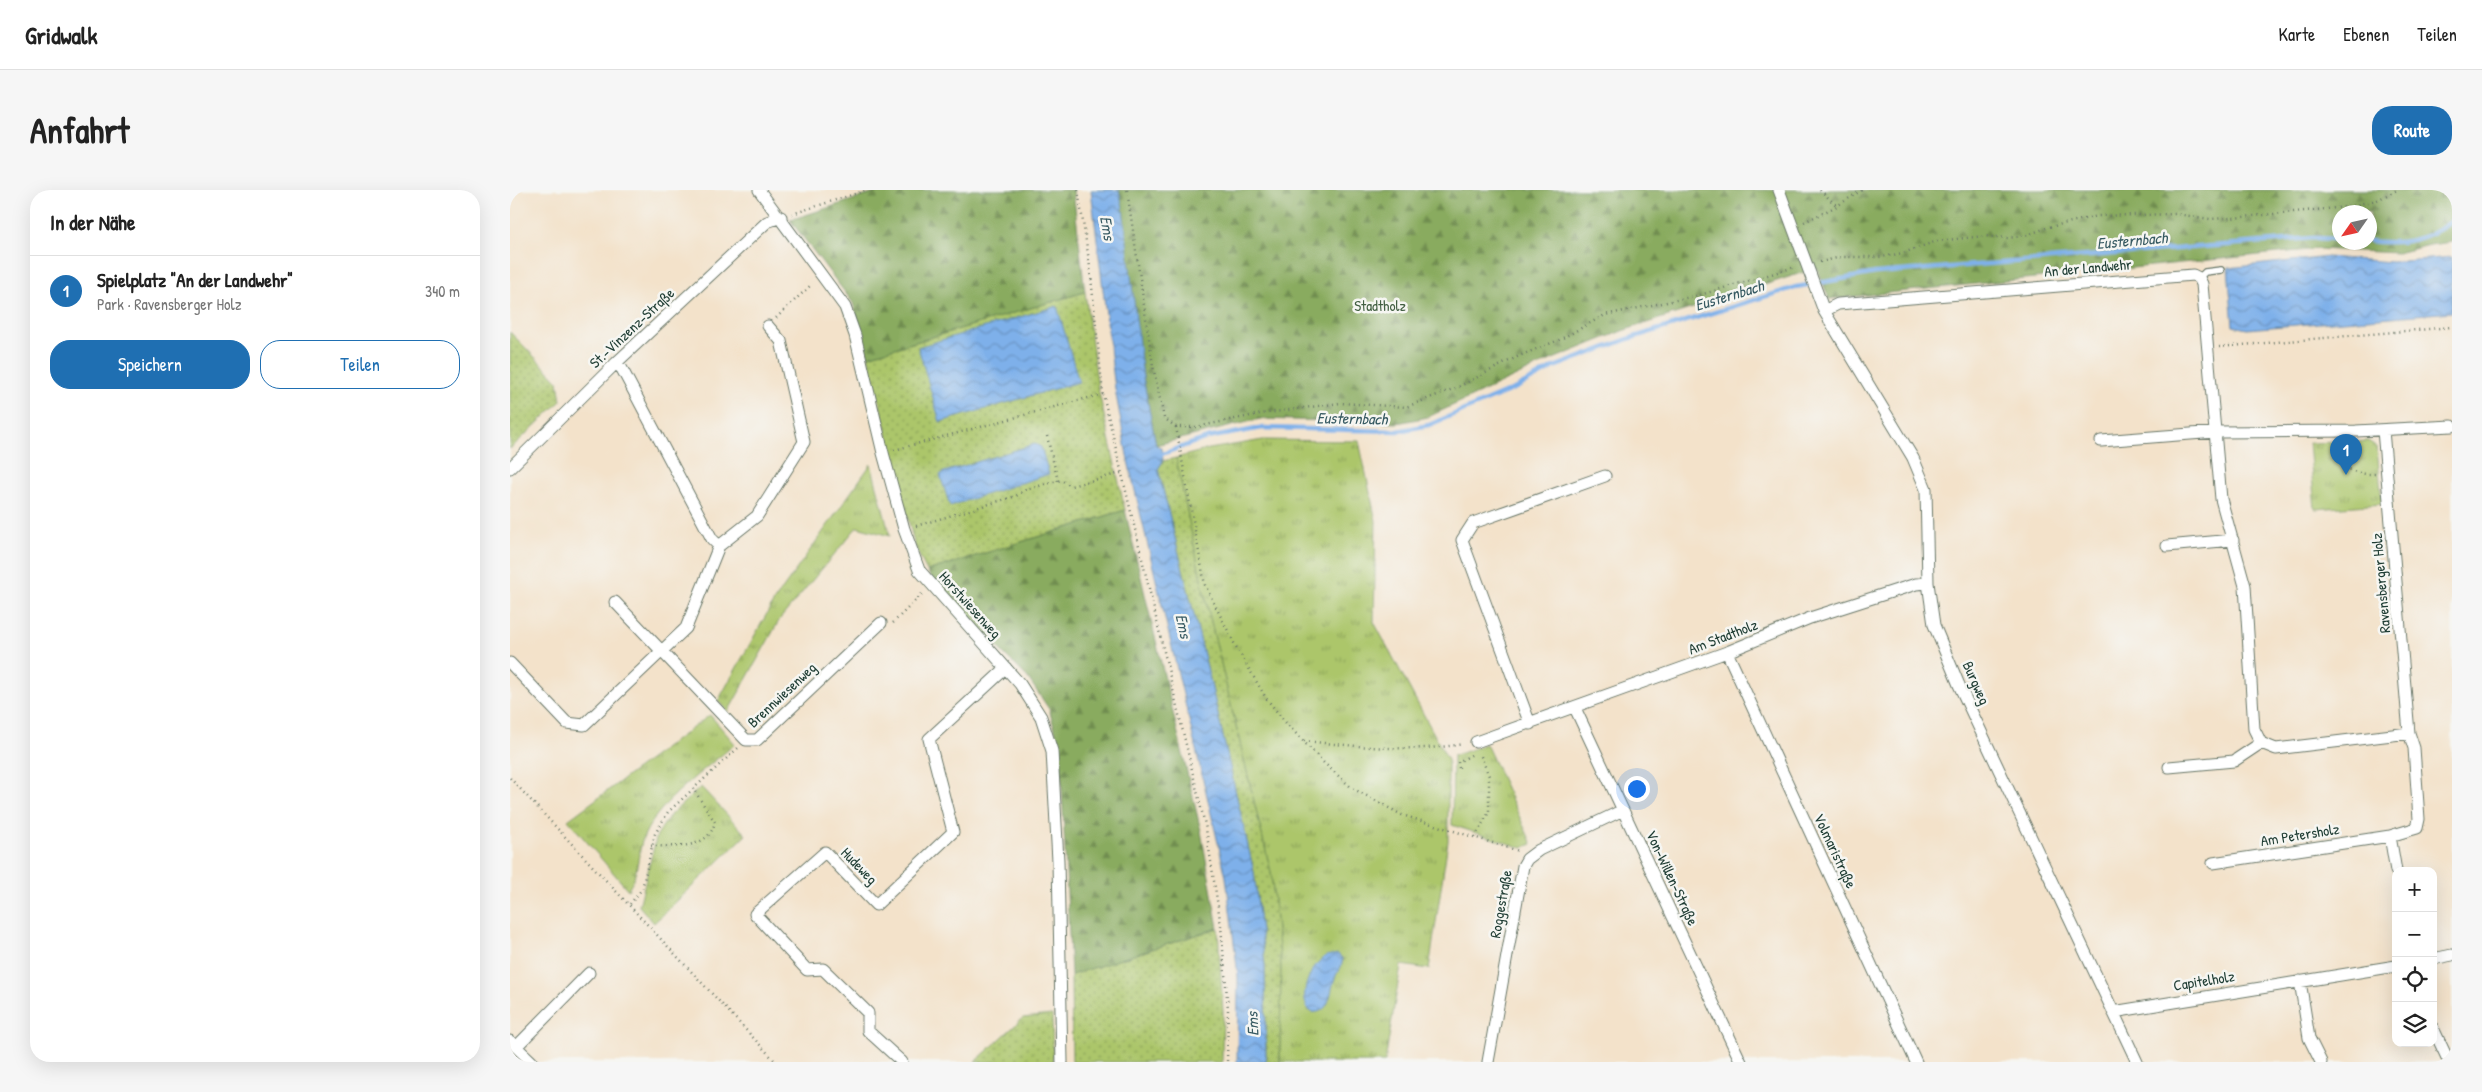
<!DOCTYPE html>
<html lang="de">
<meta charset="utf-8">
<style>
body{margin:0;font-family:"Patrick Hand",sans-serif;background:#f6f6f6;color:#222}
.controls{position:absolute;right:15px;bottom:15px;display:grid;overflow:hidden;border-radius:10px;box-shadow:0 5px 20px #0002}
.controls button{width:45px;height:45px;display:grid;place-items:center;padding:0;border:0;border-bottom:1px solid #e0e0e0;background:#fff;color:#222;font:25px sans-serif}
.compass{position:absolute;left:1822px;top:15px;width:45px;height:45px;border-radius:50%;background:#fff;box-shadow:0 5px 20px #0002;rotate:236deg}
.you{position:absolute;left:1126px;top:598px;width:18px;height:18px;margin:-12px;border:4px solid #fff;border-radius:50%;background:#1a73e8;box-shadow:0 0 0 8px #1a73e833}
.badge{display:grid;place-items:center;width:32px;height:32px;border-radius:50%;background:#1f6fb2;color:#fff;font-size:16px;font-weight:700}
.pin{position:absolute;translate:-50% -41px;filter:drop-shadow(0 1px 2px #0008)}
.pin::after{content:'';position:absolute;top:26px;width:18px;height:15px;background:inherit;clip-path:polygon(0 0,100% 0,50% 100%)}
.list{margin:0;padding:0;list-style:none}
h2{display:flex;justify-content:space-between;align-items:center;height:65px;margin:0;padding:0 20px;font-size:21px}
h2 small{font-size:16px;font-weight:400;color:#767676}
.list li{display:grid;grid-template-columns:32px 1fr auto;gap:15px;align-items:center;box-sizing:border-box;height:70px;padding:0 20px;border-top:1px solid #e0e0e0}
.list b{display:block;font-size:19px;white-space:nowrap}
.list p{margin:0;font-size:16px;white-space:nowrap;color:#767676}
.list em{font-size:16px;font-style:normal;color:#767676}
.actions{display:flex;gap:10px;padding:15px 20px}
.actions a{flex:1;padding:11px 0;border:1px solid #1f6fb2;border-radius:20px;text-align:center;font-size:18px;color:#1f6fb2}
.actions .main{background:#1f6fb2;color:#fff}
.icon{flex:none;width:28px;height:28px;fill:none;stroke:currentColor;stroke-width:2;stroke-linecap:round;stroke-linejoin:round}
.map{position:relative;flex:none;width:1942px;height:872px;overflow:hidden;border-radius:20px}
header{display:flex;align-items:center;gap:30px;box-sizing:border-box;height:70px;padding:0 25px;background:#fff;border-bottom:1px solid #e0e0e0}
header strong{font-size:24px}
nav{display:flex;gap:28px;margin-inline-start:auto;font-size:18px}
.intro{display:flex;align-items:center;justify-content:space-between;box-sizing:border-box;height:120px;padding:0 30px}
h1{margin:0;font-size:35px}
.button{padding:12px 22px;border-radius:20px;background:#1f6fb2;color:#fff;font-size:18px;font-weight:700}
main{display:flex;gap:30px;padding:0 30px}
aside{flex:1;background:#fff;border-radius:20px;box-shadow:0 5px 20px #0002}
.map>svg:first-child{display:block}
.grass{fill:url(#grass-dots);stroke:#668250}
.forest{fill:url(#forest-firs);stroke:#54744a;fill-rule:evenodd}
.park{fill:url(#park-tufts);stroke:#668250}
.water{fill:url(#water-waves);stroke:#4e768f}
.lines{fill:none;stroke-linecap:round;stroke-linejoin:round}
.stream{stroke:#7eb0ea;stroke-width:4.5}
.service-casing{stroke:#697768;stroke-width:8}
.minor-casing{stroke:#697768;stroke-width:13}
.path{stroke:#697768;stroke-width:2.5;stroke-dasharray:1 4;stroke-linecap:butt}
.service{stroke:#fff;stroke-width:5.5}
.minor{stroke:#fff;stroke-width:11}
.labels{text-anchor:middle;stroke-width:5;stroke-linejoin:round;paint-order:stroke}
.street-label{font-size:15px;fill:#1f3d34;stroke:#f6f6f2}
.park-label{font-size:15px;fill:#425f42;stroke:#f6f6f2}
.water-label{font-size:16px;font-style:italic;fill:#375a62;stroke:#f6f6f2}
</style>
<header>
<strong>Gridwalk</strong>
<nav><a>Karte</a><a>Ebenen</a><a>Teilen</a></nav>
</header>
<div class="intro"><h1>Anfahrt</h1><a class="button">Route</a></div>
<main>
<aside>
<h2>In der Nähe<small></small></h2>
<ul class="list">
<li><span class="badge">1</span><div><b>Spielplatz &quot;An der Landwehr&quot;</b><p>Park · Ravensberger Holz</p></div><em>340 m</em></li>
</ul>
<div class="actions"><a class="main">Speichern</a><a>Teilen</a></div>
</aside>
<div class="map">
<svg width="1942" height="872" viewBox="0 0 1942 872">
<defs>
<pattern id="grass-dots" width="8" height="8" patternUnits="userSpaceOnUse" patternTransform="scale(1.25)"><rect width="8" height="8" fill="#acc66b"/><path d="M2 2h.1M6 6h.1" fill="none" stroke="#8ba259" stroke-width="1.8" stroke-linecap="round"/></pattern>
<pattern id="forest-firs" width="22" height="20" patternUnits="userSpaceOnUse" patternTransform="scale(1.25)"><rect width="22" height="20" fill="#89ab5f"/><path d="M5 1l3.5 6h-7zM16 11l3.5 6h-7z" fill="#6f8c4f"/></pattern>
<pattern id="park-tufts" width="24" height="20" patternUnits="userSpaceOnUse" patternTransform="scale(1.25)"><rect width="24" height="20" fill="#acc66b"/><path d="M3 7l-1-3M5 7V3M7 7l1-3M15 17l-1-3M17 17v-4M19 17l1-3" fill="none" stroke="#8ba259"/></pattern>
<pattern id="water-waves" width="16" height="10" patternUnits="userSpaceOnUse" patternTransform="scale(1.25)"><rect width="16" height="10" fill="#7eb0ea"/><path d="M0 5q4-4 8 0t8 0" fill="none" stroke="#6790be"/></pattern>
</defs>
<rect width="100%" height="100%" fill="#f6f6f2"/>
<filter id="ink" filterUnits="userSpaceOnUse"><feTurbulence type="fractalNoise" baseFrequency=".02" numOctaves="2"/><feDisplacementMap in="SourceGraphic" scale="10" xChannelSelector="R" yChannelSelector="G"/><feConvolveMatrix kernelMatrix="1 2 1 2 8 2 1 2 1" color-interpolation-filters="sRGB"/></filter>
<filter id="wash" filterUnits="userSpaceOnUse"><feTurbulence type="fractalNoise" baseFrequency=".0096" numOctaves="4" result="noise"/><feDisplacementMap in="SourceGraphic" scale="20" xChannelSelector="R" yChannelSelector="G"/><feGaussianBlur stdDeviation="1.12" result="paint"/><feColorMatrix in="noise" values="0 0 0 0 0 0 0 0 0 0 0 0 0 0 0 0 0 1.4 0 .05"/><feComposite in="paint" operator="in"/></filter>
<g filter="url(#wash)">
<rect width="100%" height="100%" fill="#f3e2ca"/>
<path class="grass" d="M575 102 588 198 615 320 417 381 405 357 358 166Z
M0 142 48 191 51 211 0 259Z
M666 268 693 398 761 682 771 776 770 872H756L755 775 744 682 699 485 648 279 653 271Z
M708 738 713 822 712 872H562L561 785Z
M542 825 543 872H465L513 828Z"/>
<path class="forest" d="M373 0H563L575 102 358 166 343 113 280 30Z
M609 0H1942V52L1920 55 1887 63 1808 59 1319 109 1307 78 1112 141 1043 169 918 227 887 233 750 229 646 255 633 187ZM1830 22H1860V52H1830Z
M615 320 691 641 708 738 561 785 550 558 539 519 518 488 424 393 417 381Z"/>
<path class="park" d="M753 250 849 251 866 331 864 432 938 570V651L919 779 891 775 875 872H770L771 776 761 682 693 398 666 268 699 259Z
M1858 251 1867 257 1872 314 1805 319 1799 253Z
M361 274 380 346 347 337 270 429 218 522 208 511 264 411Z
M200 525 225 554C196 579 150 610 134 646 127 663 129 684 118 700L58 630Z
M976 554 1022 654 1012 658 942 635 943 566Z
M191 597 236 645 144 733 129 716 147 645 161 624Z"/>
<path class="water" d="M581 0H609L613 18 633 187 646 255 652 258 653 271 648 279 699 485 744 682 755 775 756 872H727L728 786 716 687 618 271 605 199Z
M1817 67 1882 72 1942 67V122L1737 139 1723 136 1718 78Z
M547 116 569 192 430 232 408 157Z
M525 254 531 257 539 284 440 316 430 285 434 282Z
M828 764 833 769C832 777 826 783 824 791 820 803 820 825 801 822 786 809 800 775 816 766 819 765 824 765 828 764Z"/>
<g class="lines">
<path class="stream" d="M1860 51C1892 55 1915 51 1942 31
M649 265 697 248 752 238 888 241 919 235 1006 198 1044 177 1118 149 1286 97 1366 83 1803 48 1830 49"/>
</g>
</g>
<g filter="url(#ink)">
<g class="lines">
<g class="service-casing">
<path id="service" d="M1689 88 1695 82 1711 80"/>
</g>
<g class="minor-casing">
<path id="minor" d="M249 0 335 117 345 145 373 263 394 339 409 380 510 494 531 527 542 561 548 671 552 872
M1269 0 1314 121 1403 268 1416 299 1418 393 1424 435 1449 495 1627 872
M1314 121 1328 114 1683 85 1689 88 1692 94 1711 309 1735 396 1744 539 1751 553 1766 559 1899 543
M106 173 112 179 202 349 209 356
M1591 251 1706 242 1846 241 1942 236
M0 278 106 173 257 32 271 27
M1657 356 1723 350
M105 412 236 550H247L371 433
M1217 462 1406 872
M0 473 57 533 74 535 176 438 209 356 247 326 294 252 271 151 258 136
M1065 518 1231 872
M1020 534 952 350 963 333 1095 286
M966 552 1217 462 1300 428 1406 394 1418 393
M1659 577 1724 571 1751 553
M1880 646 1886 681
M1703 673 1880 646 1907 638 1909 629 1904 558 1899 543 1873 240
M1923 769 1942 765
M1790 791 1799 848 1811 872
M1603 822 1886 776
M1923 838 1939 872
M0 851 22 872
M6 857 79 783
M392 872 358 841V823L313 779 297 780 245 724 315 662 366 715 443 642 419 549 496 478
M978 872 1013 676 1017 669 1029 660 1113 620"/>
</g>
<path class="path" d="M568 0 580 77 593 204 696 639 711 736 718 819 717 872
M617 0 643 176 654 228 666 237H686L750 224 830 213 896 217 948 197 1009 166 1049 150 1095 125 1190 105 1285 77
M1310 0 1327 16
M282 24 357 0
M1294 32 1327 16 1352 0
M1310 72 1331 67H1372L1393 63 1427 51 1475 46 1498 48 1517 45 1539 37 1588 26 1666 24 1700 29 1722 28 1836 17 1867 10 1887 0
M266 128 302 94
M1709 157 1942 137
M666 237 695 395 725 455 756 508 776 533 814 573 842 598 892 625 1009 661
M537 246 548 291
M1825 254C1829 277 1842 285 1865 284
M384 260 593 204
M406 336 506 306 515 300 551 290 561 296 611 283
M383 433 413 403
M794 551C847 556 901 563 953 554
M949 578 948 572 963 564
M0 588 266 872
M965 647 979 622V586L970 564
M141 656C164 656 198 661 205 632L184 600
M120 714 132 699 145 644 158 622 228 558"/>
<use href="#service" class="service"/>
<use href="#minor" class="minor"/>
</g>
</g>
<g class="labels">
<g class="street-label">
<text transform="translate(1578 78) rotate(-5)" y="5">An der Landwehr</text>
<text transform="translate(122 138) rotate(-43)" y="5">St.-Vinzenz-Straße</text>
<text transform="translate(1871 393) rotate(-95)" y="5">Ravensberger Holz</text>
<text transform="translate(460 415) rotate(48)" y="5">Horstwiesenweg</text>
<text transform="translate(1213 447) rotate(-21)" y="5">Am Stadtholz</text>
<text transform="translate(1466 493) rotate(66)" y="5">Burgweg</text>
<text transform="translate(272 505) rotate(-43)" y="5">Brennwiesenweg</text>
<text transform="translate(1790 645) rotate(-9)" y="5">Am Petersholz</text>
<text transform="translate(1325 661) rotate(65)" y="5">Volmaristraße</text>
<text transform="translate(349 676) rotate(46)" y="5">Hudeweg</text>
<text transform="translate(1162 688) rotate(65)" y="5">Von-Willen-Straße</text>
<text transform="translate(991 714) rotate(-80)" y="5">Roggestraße</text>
<text transform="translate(1694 791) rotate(-9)" y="5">Capitelholz</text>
</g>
<g class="park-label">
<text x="870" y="121">Stadtholz</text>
</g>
<g class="water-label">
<text transform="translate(598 38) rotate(80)" y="6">Ems</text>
<text transform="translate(1622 50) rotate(-5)" y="6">Eusternbach</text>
<text transform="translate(1219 105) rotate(-17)" y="6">Eusternbach</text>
<text transform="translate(842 228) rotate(1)" y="6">Eusternbach</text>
<text transform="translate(674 436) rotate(78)" y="6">Ems</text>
<text transform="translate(742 834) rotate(-92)" y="6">Ems</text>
</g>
</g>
</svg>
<div class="controls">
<button>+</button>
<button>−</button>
<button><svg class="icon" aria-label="locate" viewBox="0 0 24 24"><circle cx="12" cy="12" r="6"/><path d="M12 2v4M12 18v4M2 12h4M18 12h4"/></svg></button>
<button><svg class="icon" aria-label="layers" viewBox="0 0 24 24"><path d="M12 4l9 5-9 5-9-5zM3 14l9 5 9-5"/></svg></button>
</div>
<svg class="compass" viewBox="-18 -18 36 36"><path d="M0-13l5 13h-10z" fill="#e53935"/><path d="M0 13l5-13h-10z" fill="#767676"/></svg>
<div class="you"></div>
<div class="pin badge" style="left:1836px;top:285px">1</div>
</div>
</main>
